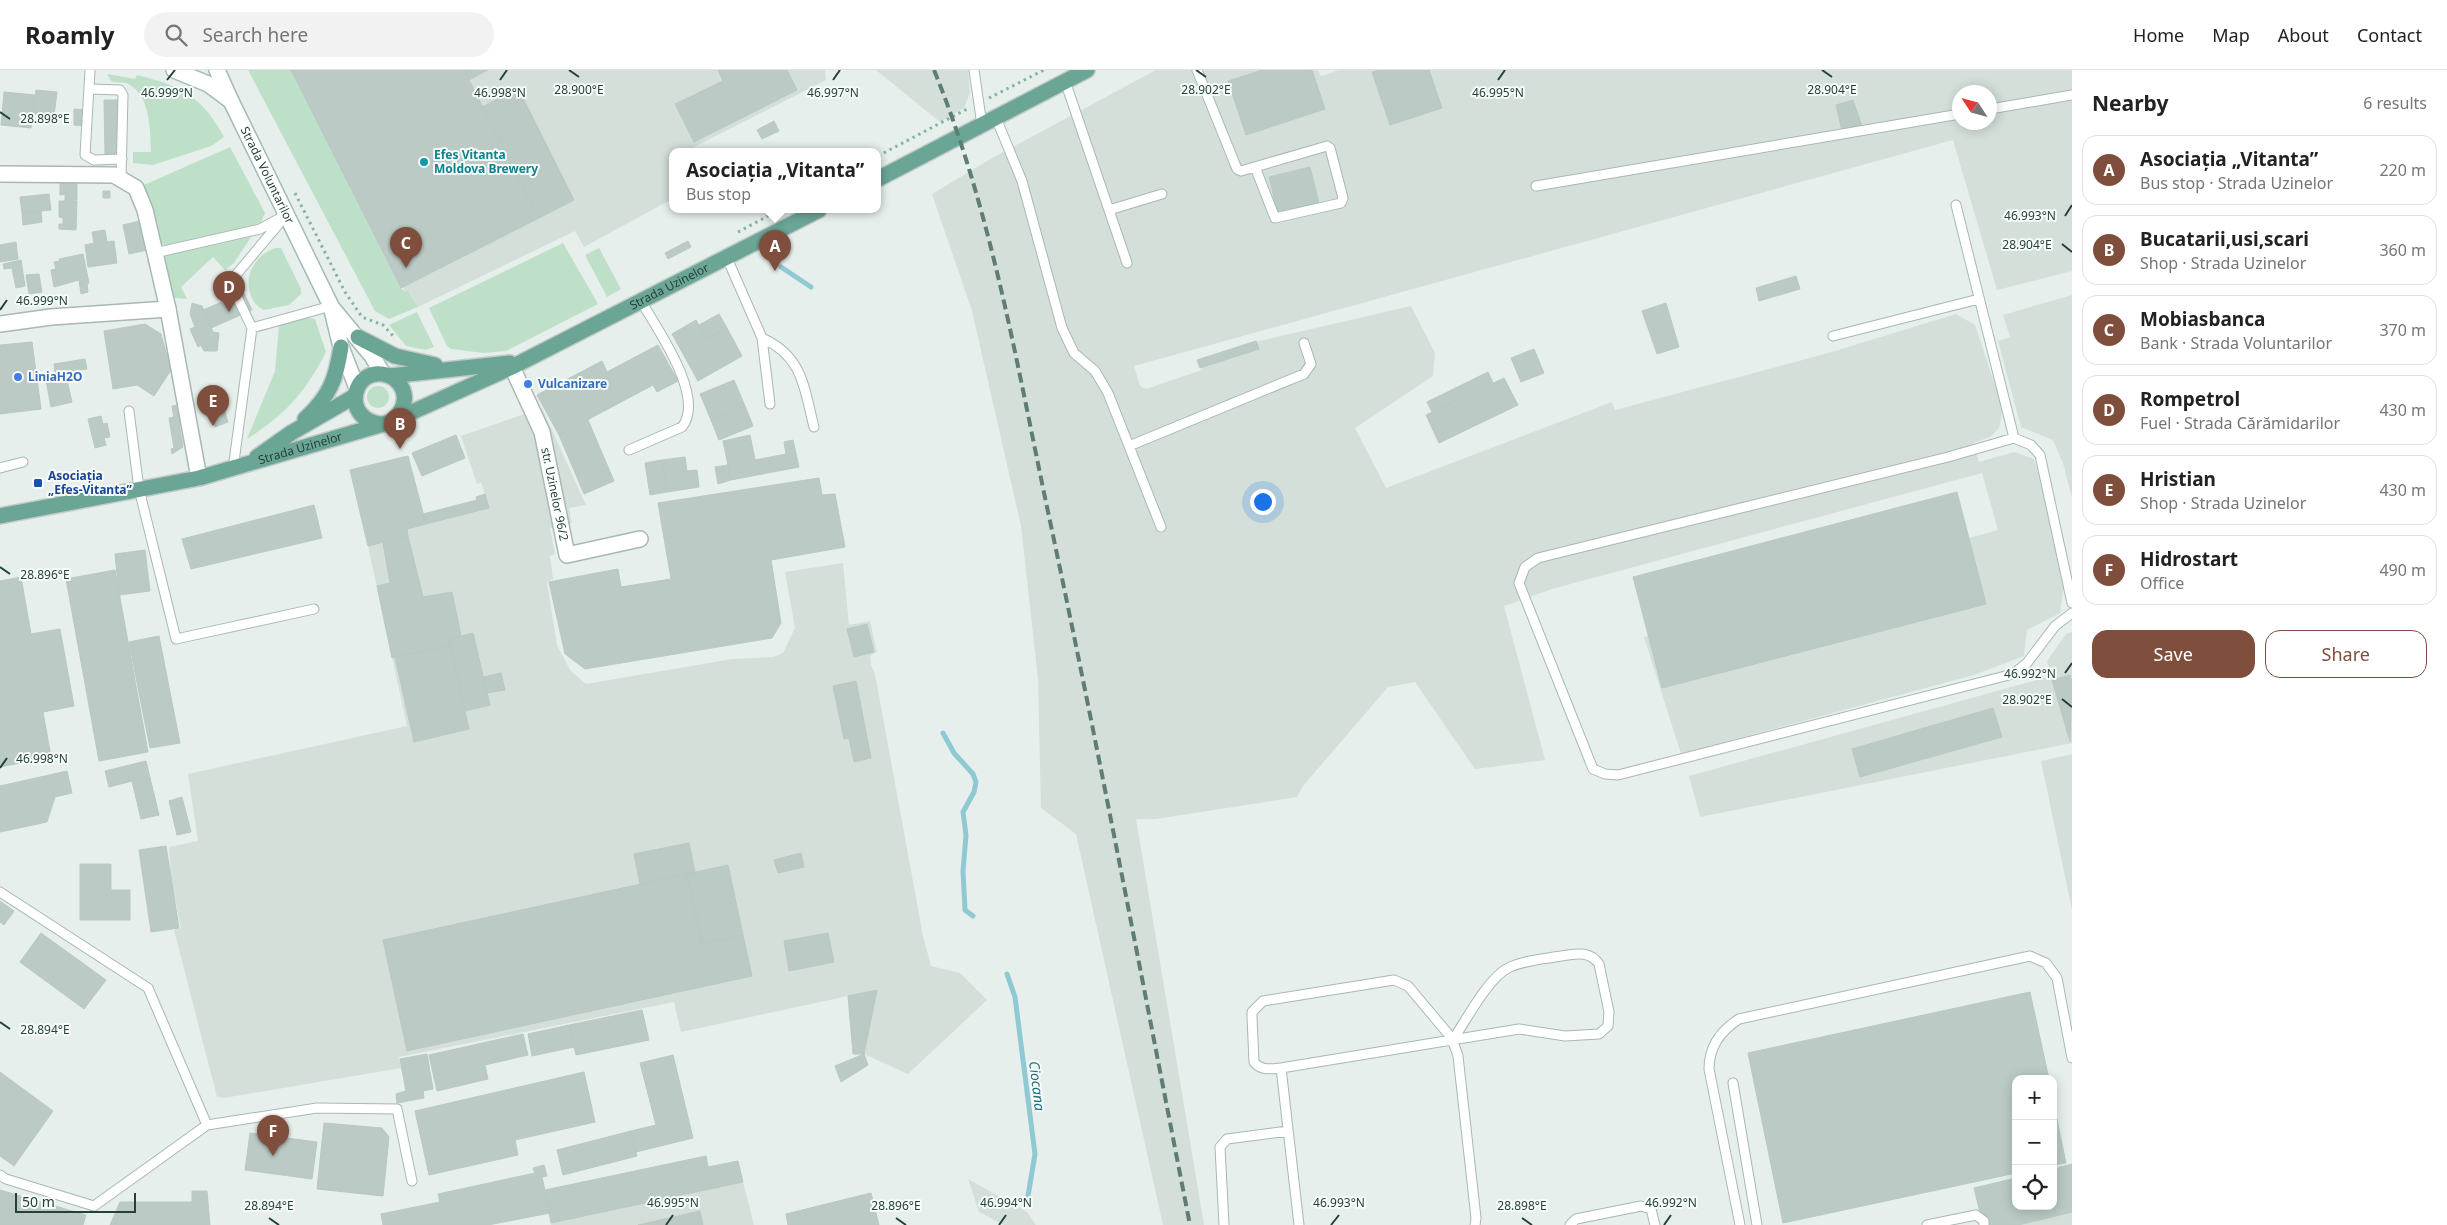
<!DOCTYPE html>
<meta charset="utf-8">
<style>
body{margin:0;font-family:"Noto Sans",sans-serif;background:#f2f2f2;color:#222}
.controls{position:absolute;right:15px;bottom:15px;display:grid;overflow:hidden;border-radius:10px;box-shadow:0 2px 12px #0003}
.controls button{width:45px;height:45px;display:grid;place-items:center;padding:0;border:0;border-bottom:1px solid #e0e0e0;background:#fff;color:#222;font:25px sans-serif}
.compass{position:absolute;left:1952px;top:15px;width:45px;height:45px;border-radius:50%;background:#fff;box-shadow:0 2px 12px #0003;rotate:306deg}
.scale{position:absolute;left:15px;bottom:12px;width:121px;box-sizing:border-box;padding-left:5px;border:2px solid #24423a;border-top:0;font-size:14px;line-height:18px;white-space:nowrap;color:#24423a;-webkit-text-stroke:4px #f7fbf9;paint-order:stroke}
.you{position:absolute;left:1262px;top:431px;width:18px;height:18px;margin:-12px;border:4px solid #fff;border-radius:50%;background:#1a73e8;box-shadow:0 0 0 8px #1a73e833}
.badge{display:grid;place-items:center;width:32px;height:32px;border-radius:50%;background:#804e3d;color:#fff;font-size:16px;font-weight:700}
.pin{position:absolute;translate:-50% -41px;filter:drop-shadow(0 1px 2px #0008)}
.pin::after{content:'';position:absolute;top:26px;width:18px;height:15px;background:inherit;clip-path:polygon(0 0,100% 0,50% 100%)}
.popup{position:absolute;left:669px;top:78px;width:212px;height:65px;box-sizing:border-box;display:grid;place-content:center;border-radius:10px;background:#fff;filter:drop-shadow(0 1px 4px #0005);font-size:16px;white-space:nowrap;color:#767676}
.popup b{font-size:19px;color:#222}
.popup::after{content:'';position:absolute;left:50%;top:100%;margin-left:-10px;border:10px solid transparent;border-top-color:#fff}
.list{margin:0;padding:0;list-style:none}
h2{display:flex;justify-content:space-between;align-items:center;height:65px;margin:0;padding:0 20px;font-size:21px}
h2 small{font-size:16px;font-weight:400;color:#767676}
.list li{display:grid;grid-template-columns:32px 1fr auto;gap:15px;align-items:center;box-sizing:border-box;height:70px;margin:0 10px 10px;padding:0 10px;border:1px solid #e0e0e0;border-radius:15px}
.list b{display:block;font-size:19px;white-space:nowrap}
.list p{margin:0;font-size:16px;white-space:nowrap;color:#767676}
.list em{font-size:16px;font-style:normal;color:#767676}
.actions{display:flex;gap:10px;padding:15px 20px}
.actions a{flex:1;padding:11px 0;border:1px solid #804e3d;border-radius:15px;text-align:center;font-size:18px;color:#804e3d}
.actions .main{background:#804e3d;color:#fff}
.icon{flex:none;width:28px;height:28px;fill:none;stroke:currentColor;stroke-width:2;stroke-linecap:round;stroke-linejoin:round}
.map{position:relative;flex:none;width:2072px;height:1155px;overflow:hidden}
header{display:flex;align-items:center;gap:30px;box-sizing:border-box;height:70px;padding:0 25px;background:#fff;border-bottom:1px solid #e0e0e0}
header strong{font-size:24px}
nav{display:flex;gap:28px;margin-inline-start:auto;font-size:18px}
.search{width:350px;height:45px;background:#f2f2f2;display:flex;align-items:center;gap:12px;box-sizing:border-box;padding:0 18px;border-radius:28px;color:#767676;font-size:19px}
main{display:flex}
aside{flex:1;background:#fff}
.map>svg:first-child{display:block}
.built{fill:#d4dfda;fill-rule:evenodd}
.green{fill:#bfe0c8}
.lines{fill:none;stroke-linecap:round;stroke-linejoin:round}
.stream{stroke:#8ec9d4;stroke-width:5}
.building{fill:#bbcac4;stroke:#b8c9c2}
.service-casing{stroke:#a8b8b2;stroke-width:11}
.minor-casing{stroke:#a8b8b2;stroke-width:18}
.secondary-casing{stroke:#a4bbb3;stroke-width:18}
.primary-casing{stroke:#c2cac8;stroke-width:18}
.path{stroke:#86b3a5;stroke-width:3;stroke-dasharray:2.5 4;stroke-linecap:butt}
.service{stroke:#fff;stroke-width:9}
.minor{stroke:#fff;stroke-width:15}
.secondary{stroke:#fff;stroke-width:15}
.primary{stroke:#6aa596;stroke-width:15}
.rail{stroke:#5f7d75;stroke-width:4;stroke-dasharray:10 5;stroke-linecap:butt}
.ticks{fill:none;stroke:#24423a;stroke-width:2}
.culture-dot{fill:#0f9aa8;stroke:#f7fbf9;stroke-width:2}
.shop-dot{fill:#3f7fe0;stroke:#f7fbf9;stroke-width:2}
.transit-dot{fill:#1a4fb4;stroke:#f7fbf9;stroke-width:2}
.labels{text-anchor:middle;stroke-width:4;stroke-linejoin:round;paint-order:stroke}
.culture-label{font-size:12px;font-weight:bold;fill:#0d838f;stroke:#f7fbf9;text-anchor:start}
.street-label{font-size:12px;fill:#24423a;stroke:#f7fbf9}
.shop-label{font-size:12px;font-weight:bold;fill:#366cbe;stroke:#f7fbf9;text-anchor:start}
.transit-label{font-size:12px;font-weight:bold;fill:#164399;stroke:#f7fbf9;text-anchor:start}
.water-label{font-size:14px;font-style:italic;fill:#1c6f80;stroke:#f7fbf9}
.ticks-label{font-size:12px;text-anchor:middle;fill:#24423a;stroke:#f7fbf9;stroke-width:4;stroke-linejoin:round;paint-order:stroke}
</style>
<header>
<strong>Roamly</strong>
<div class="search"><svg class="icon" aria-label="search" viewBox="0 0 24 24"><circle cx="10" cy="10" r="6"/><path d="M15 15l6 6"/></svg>Search here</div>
<nav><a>Home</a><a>Map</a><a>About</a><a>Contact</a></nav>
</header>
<main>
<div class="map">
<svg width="2072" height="1155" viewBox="0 0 2072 1155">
<rect width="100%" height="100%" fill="#e6efeb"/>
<path class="built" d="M294 0H825L826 10 694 77 689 82H672V129L584 177 575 161 418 237 409 221 405 222Z
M876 0H968L970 23 964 38 940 52Z
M1156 0H1318L1321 6 1339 0H2072V201L1997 220 1953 70 1134 296 1140 316 1146 319 1202 300 1199 291 1251 273 1411 236 1435 283 1433 306 1355 358 1386 418 1612 332 1615 340 1825 284 1956 244 1975 255 2003 339 1999 358 1990 367 1973 373 1979 392 2014 382 2034 389 2070 516 2063 521 2060 543 2027 560 2024 586 1974 605 1681 684 1644 567 1804 523 1802 514 1998 460 1982 403 1552 519 1504 536 1545 690 1475 699 1415 612 1388 617 1303 716 1297 727 1156 749H1136L1204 1155H1163L1076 764 1041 738 1038 609 1021 456 972 241 932 124 994 87ZM1960 22H1990V52H1960Z
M2072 225V428L2063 393 2053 370 2021 357 1998 271 2010 267 2003 245Z
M542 338 586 435 569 438 572 453 550 458 555 484 550 486 553 509 547 512 557 575 570 600 586 614 732 589 773 587 783 583 795 558 785 502 843 493 849 555 870 551 877 582 870 586 871 595 875 604 923 866 931 896 960 903 987 930 908 1004 864 984 876 920 681 962 674 932 399 987 401 998 224 1028 217 1027 174 860 181 858 171 809 169 777 198 771 188 704 407 656 368 476 408 466 407 459 489 438 481 412 477 414 461 366Z
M2072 562V673L1700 747 1689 706 2051 606 2047 591 2066 564Z
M2072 684V840L2041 691Z
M2072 1095V1155H2009L2016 1136H2053Z
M968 1109 1027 1142 1036 1155H1004L979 1142Z
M743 1112 754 1155H551V1153Z"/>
<path class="green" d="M248 0H291L400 217 405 222 408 220 418 237 389 249 375 241Z
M107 4 135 9 137 5C181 16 202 26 224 67L211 76 153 95 133 93V82H151C150 61 151 28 130 15 125 11 117 14 111 11Z
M230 77 265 143 261 153 166 176 155 170 144 115Z
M251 167 234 193 225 200 213 187 181 217 187 229 172 228 161 187Z
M563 173 598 234 506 281 484 283 451 279 447 276 429 238Z
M275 178H281L301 219V224L289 235 264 240C257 237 254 233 251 226 243 206 255 185 275 178Z
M599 178 621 219 607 227 585 185Z
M417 242 434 277 425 280 406 276 389 255Z
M303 247 315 249 326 282C305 323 286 344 247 369L275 301 279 255Z
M367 327a11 11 0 1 1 22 0a11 11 0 1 1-22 0Z"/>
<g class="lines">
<path class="stream" d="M781 197 811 217
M943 663 954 683 973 704 976 712 974 722 963 742 966 765 963 801 965 840 973 846
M1007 904 1015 927 1035 1084 1027 1132"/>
</g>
<path class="building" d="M291 0H464L539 148 401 218Z
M464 0H488L469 10Z
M718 0H787L797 20 694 72 675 34 723 11Z
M1263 0H1312L1325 39 1246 65 1228 11Z
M1379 0H1429L1442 38 1390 55 1372 2Z
M518 18 574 130 539 148 482 37Z
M36 20 57 22 54 46 33 44Z
M4 22 35 25 31 58 1 55Z
M104 30H119V85H105Z
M1853 30 1863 59 1843 65 1836 35Z
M74 39 85 40 84 56 74 55Z
M774 51 779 61 762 69 757 60Z
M1310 97 1319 133 1278 144 1269 107Z
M77 110V130L65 131V124L60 125V111Z
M103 121H110V128H103Z
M49 124 51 140 22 143 20 127Z
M59 131H77L76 160 59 159V154H63V148L59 147Z
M41 141 42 152 23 155 22 143Z
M140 151 147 180 129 184 123 155Z
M105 160 107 172 114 171 117 193 88 197 85 175 94 173 92 162Z
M688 171 691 177 668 189 665 183Z
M16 172 18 189 0 192V175Z
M83 184 89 213 87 214 88 222 81 224 79 210 54 217 51 200 56 199 54 192 60 191 59 189Z
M21 190 25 216 16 218 12 198 4 199 3 194Z
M39 204 42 222 29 224 26 205Z
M1796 206 1800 219 1759 231 1756 218Z
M244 223 252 240 211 258 203 240Z
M192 233 202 236 213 262 219 263 217 281H204L201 275 198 277 190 259 195 257 190 244Z
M1666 233 1679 277 1657 284 1642 241Z
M719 244 727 258 707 269 699 255Z
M696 250 707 269 727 258 742 286 698 311 672 264Z
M145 254 161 264 171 300 154 326 137 315 113 319 104 261Z
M1256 271 1259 279 1200 298 1197 290Z
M32 272 41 339 0 344V275Z
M658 275 678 311 657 322 653 315 559 365 537 325 602 291 607 302Z
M1534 279 1544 303 1521 312 1511 288Z
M85 289 87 299 55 303 54 294Z
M65 301 72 332 51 337 45 305Z
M1488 302 1493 313 1432 342 1427 332Z
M1504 308 1518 335 1439 373 1426 345Z
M734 310 745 336 711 350 700 324Z
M179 335 182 352 175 354 172 336Z
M223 335 228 352 215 357 210 339Z
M745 336 753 356 719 370 711 350Z
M101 346 103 354 107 353 110 367 104 368 106 375 95 378 88 349Z
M174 347 175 354 179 353 183 377 172 384 171 379 174 378 169 348Z
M588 350 614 411 584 424 559 365Z
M456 365 465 388 422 406 412 383Z
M750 365 755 390 786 384 784 372 793 370 799 397 731 410 723 371Z
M408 386 426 454 407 459 408 466 368 476 350 400Z
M685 387 687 401 697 400 699 417 667 422 662 390Z
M662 390 667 422 650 425 645 393Z
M728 395 731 410 718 414 715 397Z
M819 408 822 425 835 424 845 477 771 490 781 553 772 568 585 599 565 584 549 512 618 499 621 517 671 509 658 433Z
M1957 422 1986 534 1662 618 1633 507Z
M485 424 489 438 426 454 423 444 477 430 476 427Z
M314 435 322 468 191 499 182 469Z
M408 466 423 527 452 522 461 566 449 569 450 575 392 588 377 516 390 513 383 473Z
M145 480 150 521 119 525 115 484Z
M115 500 148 682 99 691 66 509Z
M21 507 31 564 60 559 74 636 43 642 51 687 0 697V511Z
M867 554 874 582 854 587 847 559Z
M473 563 490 635 465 641 449 569Z
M159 566 180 673 150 678 129 572Z
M450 575 469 659 414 672 395 587Z
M501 603 505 620 487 623 484 607Z
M2070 605 2072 612 2070 671 2052 610Z
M856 611 871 688 854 692 849 668 844 669 833 616Z
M1993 638 2002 667 1860 707 1852 679Z
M146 691 159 745 141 749 132 711 109 717 105 701Z
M67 701 72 723 55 727 47 752 0 762V716Z
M182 727 191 762 177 765 169 731Z
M689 773 695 802 640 814 634 784Z
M166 776 179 858 151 862 139 780Z
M801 783 804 797 778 803 774 790Z
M80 794H111V820H130V850H80Z
M728 795 743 865 702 874 687 804Z
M687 804 702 874 743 865 752 906 407 981 383 870Z
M0 831 14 841 4 855 0 852Z
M41 863 106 910 84 939 20 892Z
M828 863 834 892 789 901 784 871Z
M877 920 864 984H853L848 926Z
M2030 922 2049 1009H2016V1103L1783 1153 1748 983Z
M642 940 649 970 576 985 569 955Z
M569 955 574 977 532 986 528 964Z
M523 964 528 985 485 995 488 1009 437 1021 429 985Z
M427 984 433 1019 423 1021 424 1028 397 1033 396 1024 406 1021 400 989Z
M864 984 868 995 841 1012 835 996Z
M673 985 693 1068 636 1082 631 1061 656 1055 640 993Z
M0 1002 53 1041 14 1096 0 1086Z
M584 1002 595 1052 515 1070 518 1085 429 1105 415 1041Z
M2053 1030 2066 1093 2053 1095Z
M324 1053 382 1058 389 1067 383 1126 317 1119Z
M631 1061 637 1086 563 1105 557 1080Z
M250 1063 317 1072 312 1109 245 1100Z
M706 1086 708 1097 738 1091 743 1112 551 1153 545 1120Z
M2072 1094V1142L2018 1155H1983L1974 1118 2016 1108V1136H2053V1099Z
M544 1095 547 1106 542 1107 550 1143 488 1155H383L381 1144 440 1132 438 1124 535 1103 533 1098Z
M0 1120 86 1145 83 1155H0Z
M192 1121H207L210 1155H110L120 1132H192Z
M871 1123 879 1155H788L786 1144Z
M700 1141 703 1155H638Z"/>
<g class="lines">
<g class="service-casing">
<path id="service" d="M90 0 85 85 94 90 122 89
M974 0 982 55
M1197 0 1237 99 1241 101 1327 76 1330 78 1343 128 1341 133 1275 148 1255 97
M1065 11 1127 193
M89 19 120 20 123 25 121 108
M1990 39 2072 25
M996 48 1022 111 1062 258 1074 283 1095 301 1108 323 1161 457
M1536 116 1960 44
M1956 135 2014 368
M1109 140 1162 124
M287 144 230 212 252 258 331 236
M155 183 260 159 282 147
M727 188 762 268 770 334
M1833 266 1979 229
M762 268C803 286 804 318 814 357
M129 341 139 419 176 569 314 539
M1129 376 1304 304 1311 294 1304 273
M629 380 682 357C706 327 657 259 641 231
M0 398 23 392
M233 399 252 258
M2072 533 2040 385 2031 375 2014 368 1948 387 1538 488 1525 497 1519 513 1593 699 1605 704 1618 705 2013 604 2027 593 2055 556 2072 543
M0 822 148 918 207 1055
M1452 971C1466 951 1487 909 1508 898 1524 890 1544 889 1561 886 1576 884 1589 880 1599 894L1609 942 1608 956 1599 964 1565 966 1519 959 1281 998C1271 999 1261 1001 1254 992L1252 947V942L1263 931 1394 910 1408 916 1450 966C1453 973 1456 979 1458 986L1476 1148 1475 1155
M1281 998 1299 1155
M1733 1013 1757 1155
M0 1105 6 1109 94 1136 207 1055 317 1038 397 1039 412 1111
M1224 1155 1220 1077 1227 1069 1288 1061
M1570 1155 1576 1149 1641 1136 1651 1139 1655 1155
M1740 1155 1709 999C1709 977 1720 961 1739 949L2030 886 2046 893 2057 908 2072 988
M1927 1155 1976 1145 1984 1151V1155"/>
</g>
<g class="minor-casing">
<g id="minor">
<path d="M217 0 231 31"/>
<path d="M0 104 114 105 136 118 145 140 168 239 199 408"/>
<path d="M0 254 51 247 168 239"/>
<path id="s1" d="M512 297 542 362 567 485 640 469"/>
</g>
</g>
<g class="secondary-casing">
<g id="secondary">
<path id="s2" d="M174 0 208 14 231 31 331 236 341 277 357 318"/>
<path d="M333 239 372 286 383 304"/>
</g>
</g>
<g class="primary-casing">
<g id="primary">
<path d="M878 109 1087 0"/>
<path d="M358 267 395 286 435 295"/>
<path d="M390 306 510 293"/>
<path d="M305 349C330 326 336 309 341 277"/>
<path d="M380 354C340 348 353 295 387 305 394 307 400 313 403 320 407 331 402 341 395 349"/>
<path d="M257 387 291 363 355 326"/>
<path id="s3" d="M0 446 199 408 390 352 512 297 819 140"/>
</g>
</g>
<path class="path" d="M989 28 1044 0
M878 86 967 39
M295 123 345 222 362 247 383 255 395 268
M738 162 779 140"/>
<use href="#service" class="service"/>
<use href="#minor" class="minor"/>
<use href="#secondary" class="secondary"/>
<use href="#primary" class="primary"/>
<path class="rail" d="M934 0C991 140 1016 290 1047 437 1098 676 1143 915 1190 1155"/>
</g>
<path class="ticks" d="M569 0 579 7M1196 0 1206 7M1822 0 1832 7M167 10 175 0M500 10 507 0M833 10 840 0M1498 10 1505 0M0 42 10 49M2065 146 2072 135M2062 174 2072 182M0 240 7 230M0 497 10 504M2065 603 2072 593M2062 629 2072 637M0 698 7 688M0 952 10 959M269 1148 279 1155M896 1148 906 1155M1522 1148 1532 1155M666 1155 673 1145M999 1155 1006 1145M1331 1155 1339 1145M1664 1155 1671 1145"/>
<circle class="culture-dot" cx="424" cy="92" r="5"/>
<g class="shop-dot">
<circle cx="18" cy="307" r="5"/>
<circle cx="528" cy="314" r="5"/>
</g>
<rect class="transit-dot" x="33" y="408" width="10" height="10" rx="2.5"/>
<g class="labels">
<g class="culture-label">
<text x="434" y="89">Efes Vitanta<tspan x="434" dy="14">Moldova Brewery</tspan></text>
</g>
<g class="street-label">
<text dy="4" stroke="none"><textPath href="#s2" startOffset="148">Strada Voluntarilor</textPath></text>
<text dy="4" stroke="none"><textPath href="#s3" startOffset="712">Strada Uzinelor</textPath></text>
<text dy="4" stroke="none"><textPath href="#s3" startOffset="308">Strada Uzinelor</textPath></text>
<text dy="4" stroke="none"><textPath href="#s1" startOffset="135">str. Uzinelor 96/2</textPath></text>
</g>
<g class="shop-label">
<text x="28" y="311">LiniaH2O</text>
<text x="538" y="318">Vulcanizare</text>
</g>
<g class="transit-label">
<text x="48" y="410">Asociația<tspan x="48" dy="14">„Efes-Vitanta”</tspan></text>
</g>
<g class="water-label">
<text transform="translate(1037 1016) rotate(83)" y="5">Ciocana</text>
</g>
</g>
<g class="ticks-label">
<text x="579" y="24">28.900°E</text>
<text x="1206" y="24">28.902°E</text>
<text x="1832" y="24">28.904°E</text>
<text x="167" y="27">46.999°N</text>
<text x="500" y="27">46.998°N</text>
<text x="833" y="27">46.997°N</text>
<text x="1498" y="27">46.995°N</text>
<text x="45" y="53">28.898°E</text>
<text x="2030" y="150">46.993°N</text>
<text x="2027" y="179">28.904°E</text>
<text x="42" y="235">46.999°N</text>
<text x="45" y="509">28.896°E</text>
<text x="2030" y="608">46.992°N</text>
<text x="2027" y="634">28.902°E</text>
<text x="42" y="693">46.998°N</text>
<text x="45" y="964">28.894°E</text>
<text x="673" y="1137">46.995°N</text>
<text x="1006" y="1137">46.994°N</text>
<text x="1339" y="1137">46.993°N</text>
<text x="1671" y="1137">46.992°N</text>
<text x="269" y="1140">28.894°E</text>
<text x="896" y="1140">28.896°E</text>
<text x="1522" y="1140">28.898°E</text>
</g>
</svg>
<div class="controls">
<button>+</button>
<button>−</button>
<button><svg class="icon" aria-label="locate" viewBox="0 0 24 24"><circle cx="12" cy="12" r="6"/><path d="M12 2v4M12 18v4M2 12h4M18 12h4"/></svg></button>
</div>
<svg class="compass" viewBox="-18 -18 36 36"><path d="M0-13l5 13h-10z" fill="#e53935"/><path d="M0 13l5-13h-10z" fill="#767676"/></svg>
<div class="scale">50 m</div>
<div class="you"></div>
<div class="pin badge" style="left:775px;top:201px">A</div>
<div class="popup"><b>Asociația „Vitanta”</b>Bus stop</div>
<div class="pin badge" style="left:400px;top:379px">B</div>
<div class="pin badge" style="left:406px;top:198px">C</div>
<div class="pin badge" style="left:229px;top:242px">D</div>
<div class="pin badge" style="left:213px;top:356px">E</div>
<div class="pin badge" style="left:273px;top:1086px">F</div>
</div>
<aside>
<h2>Nearby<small>6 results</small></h2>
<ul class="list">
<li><span class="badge">A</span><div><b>Asociația „Vitanta”</b><p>Bus stop · Strada Uzinelor</p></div><em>220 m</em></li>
<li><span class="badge">B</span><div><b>Bucatarii,usi,scari</b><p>Shop · Strada Uzinelor</p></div><em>360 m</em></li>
<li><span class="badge">C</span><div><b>Mobiasbanca</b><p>Bank · Strada Voluntarilor</p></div><em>370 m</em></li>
<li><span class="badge">D</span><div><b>Rompetrol</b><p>Fuel · Strada Cărămidarilor</p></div><em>430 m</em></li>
<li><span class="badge">E</span><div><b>Hristian</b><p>Shop · Strada Uzinelor</p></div><em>430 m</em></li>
<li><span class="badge">F</span><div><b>Hidrostart</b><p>Office</p></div><em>490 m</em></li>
</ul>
<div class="actions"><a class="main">Save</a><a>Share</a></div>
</aside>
</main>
